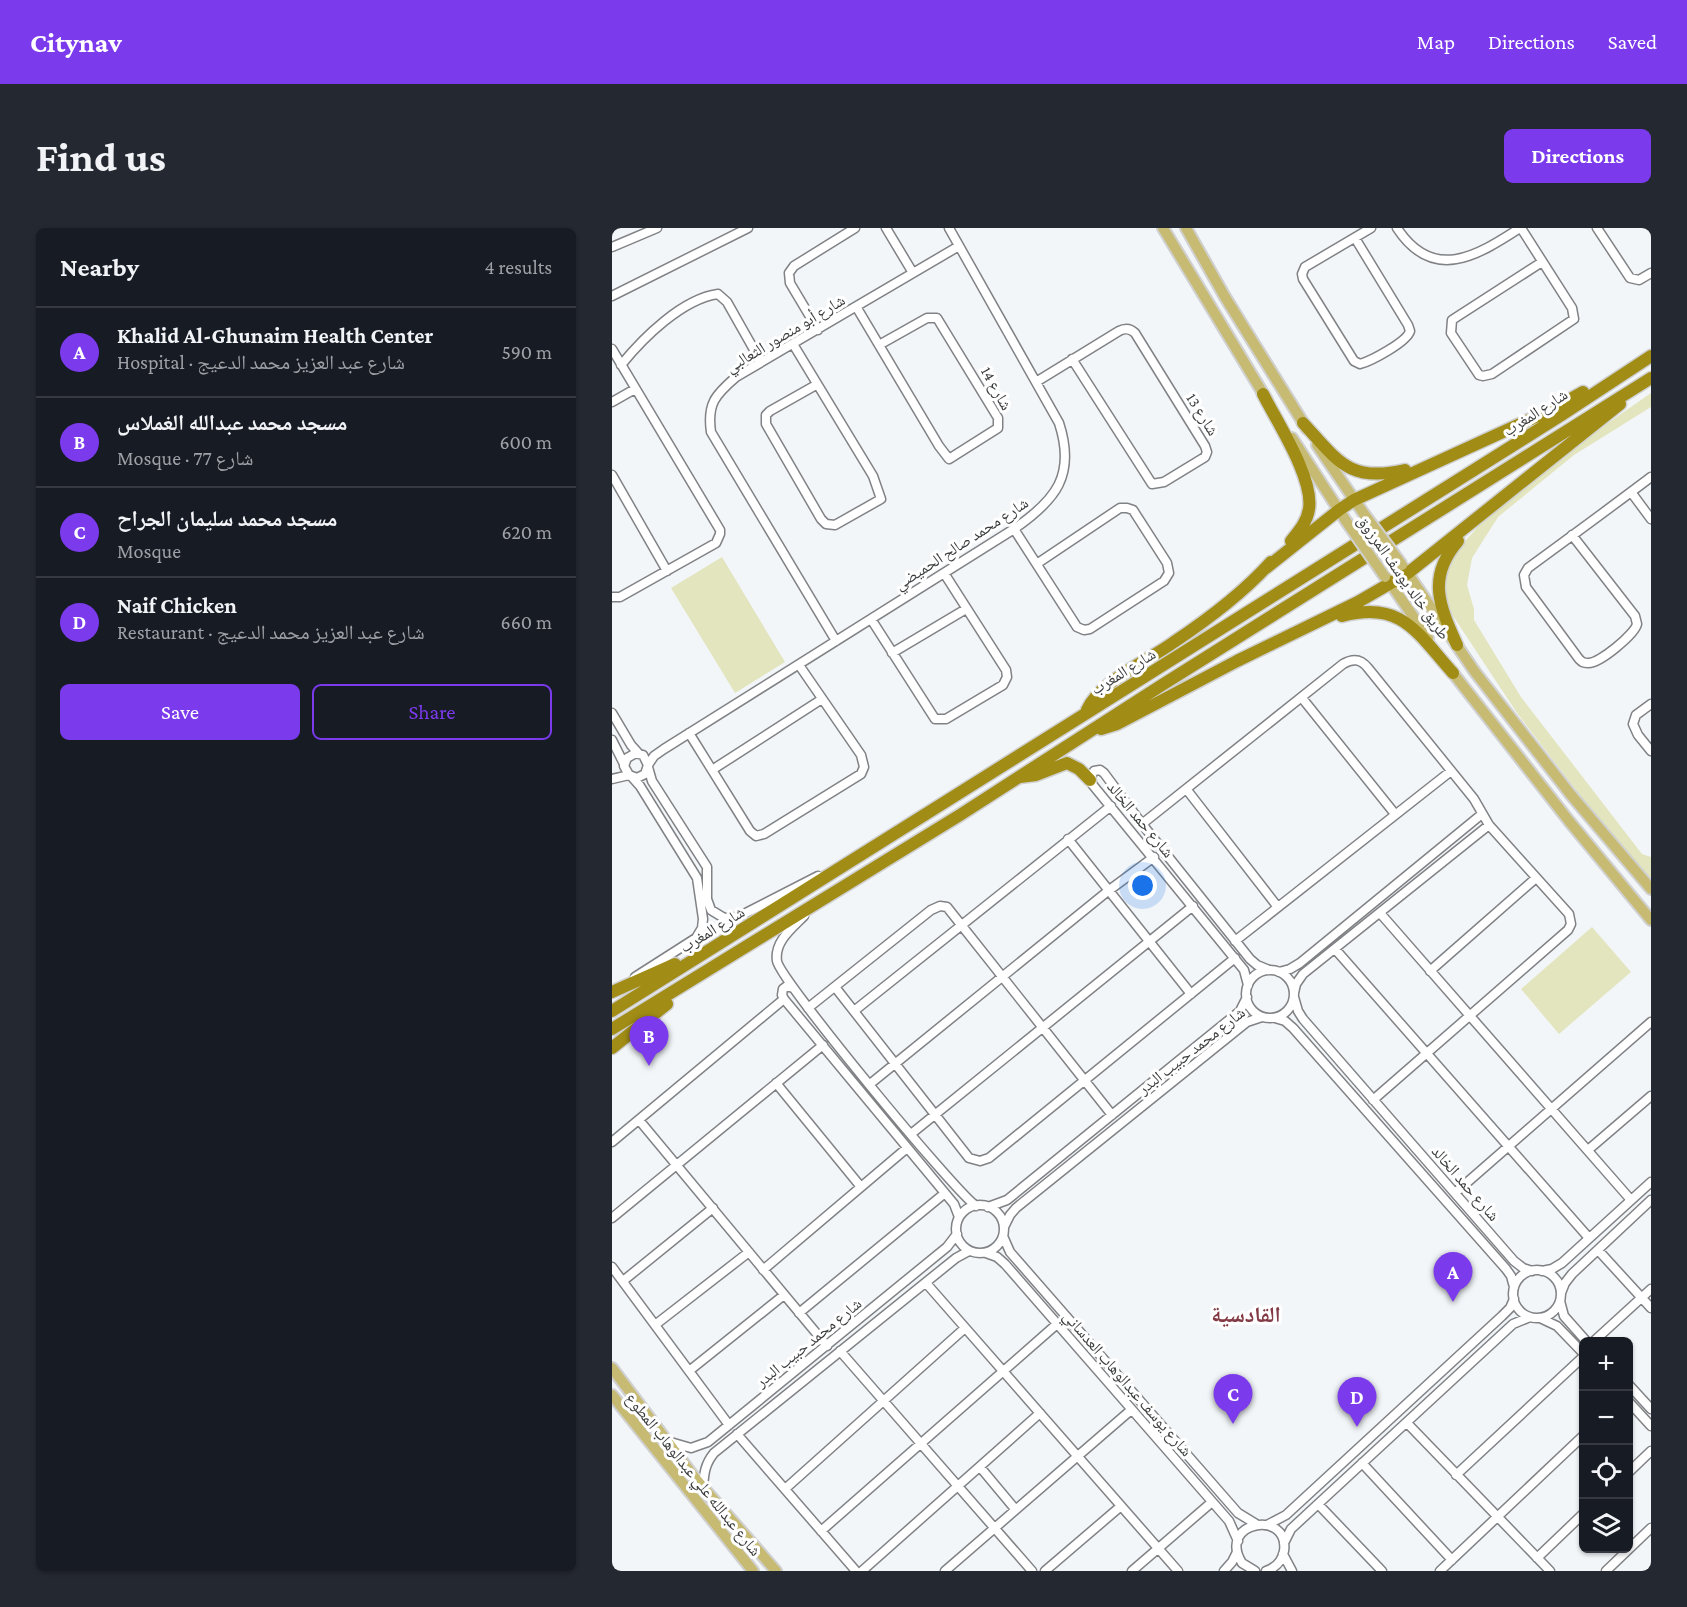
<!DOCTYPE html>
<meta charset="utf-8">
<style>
body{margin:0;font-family:"Crimson Pro","Noto Naskh Arabic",serif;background:#242831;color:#f1f3f6}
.controls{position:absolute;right:18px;bottom:18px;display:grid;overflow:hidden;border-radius:9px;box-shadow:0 2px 4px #0004}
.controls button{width:54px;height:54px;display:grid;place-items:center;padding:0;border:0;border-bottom:2px solid #363941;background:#171b24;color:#f1f3f6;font:30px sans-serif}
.you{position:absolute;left:531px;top:658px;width:21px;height:21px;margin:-15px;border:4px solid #fff;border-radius:50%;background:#1a73e8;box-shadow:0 0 0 9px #1a73e833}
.badge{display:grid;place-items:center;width:39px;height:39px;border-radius:50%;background:#7c3aed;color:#fff;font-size:20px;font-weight:700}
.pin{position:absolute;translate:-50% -50px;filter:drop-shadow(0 2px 3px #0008)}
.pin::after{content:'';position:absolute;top:32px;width:21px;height:18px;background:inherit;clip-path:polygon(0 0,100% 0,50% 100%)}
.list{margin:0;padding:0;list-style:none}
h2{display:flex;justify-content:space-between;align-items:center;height:78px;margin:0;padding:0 24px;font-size:26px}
h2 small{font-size:20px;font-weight:400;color:#9ea1a6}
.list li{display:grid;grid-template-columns:39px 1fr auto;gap:18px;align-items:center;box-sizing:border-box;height:90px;padding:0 24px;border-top:2px solid #363941}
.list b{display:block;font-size:22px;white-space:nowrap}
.list p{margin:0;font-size:20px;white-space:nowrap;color:#9ea1a6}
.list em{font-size:20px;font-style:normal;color:#9ea1a6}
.actions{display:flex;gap:12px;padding:18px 24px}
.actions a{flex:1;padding:14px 0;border:2px solid #7c3aed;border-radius:9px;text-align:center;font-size:21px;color:#7c3aed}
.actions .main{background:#7c3aed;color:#fff}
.icon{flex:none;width:33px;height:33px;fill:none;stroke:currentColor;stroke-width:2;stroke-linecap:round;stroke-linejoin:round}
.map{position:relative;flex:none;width:1039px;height:1343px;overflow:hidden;border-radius:9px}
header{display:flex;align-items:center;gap:36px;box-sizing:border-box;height:84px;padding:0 30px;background:#7c3aed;color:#fff}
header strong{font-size:28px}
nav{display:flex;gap:33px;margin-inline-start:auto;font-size:21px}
.intro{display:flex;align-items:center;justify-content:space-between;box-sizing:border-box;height:144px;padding:0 36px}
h1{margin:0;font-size:42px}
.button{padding:15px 27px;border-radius:9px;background:#7c3aed;color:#fff;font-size:21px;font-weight:700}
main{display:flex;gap:36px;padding:0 36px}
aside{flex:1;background:#171b24;border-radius:9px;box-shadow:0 2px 4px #0004}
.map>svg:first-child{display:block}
.green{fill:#e2e5be}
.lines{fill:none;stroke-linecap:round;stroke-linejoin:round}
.minor-casing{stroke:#808285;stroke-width:11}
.major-casing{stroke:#d0d0d0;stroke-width:14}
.highway-casing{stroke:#d0d0d0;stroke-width:15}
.minor{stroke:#fff;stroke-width:8}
.major{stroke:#c7bb73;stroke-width:10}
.highway{stroke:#a18d15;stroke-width:12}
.major-bridge-casing{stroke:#d0d0d0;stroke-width:14;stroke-linecap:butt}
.major-bridge{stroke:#c7bb73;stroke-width:10}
.labels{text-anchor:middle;stroke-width:6;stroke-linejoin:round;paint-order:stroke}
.street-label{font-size:16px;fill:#3b3c3d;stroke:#fff}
.district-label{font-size:22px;font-weight:bold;fill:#833a44;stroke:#fff}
</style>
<header>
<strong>Citynav</strong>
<nav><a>Map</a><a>Directions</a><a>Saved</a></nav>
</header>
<div class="intro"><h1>Find us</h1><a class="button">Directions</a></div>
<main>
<aside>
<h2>Nearby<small>4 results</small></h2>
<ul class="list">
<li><span class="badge">A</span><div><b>Khalid Al-Ghunaim Health Center</b><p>Hospital · شارع عبد العزيز محمد الدعيج</p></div><em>590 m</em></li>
<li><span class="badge">B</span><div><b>مسجد محمد عبدالله الغملاس</b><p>Mosque · شارع 77</p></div><em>600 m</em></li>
<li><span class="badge">C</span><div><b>مسجد محمد سليمان الجراح</b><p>Mosque</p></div><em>620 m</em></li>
<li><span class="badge">D</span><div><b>Naif Chicken</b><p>Restaurant · شارع عبد العزيز محمد الدعيج</p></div><em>660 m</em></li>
</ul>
<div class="actions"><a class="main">Save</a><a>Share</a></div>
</aside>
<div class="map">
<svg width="1039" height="1343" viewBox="0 0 1039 1343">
<rect width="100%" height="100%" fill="#f3f6f9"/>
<path class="green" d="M1039 165V179L962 227 886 289 860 330 855 357 862 381V392L909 469 1030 626 1039 629V652L996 604 905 485 837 382 828 361 830 340 875 288 996 195Z
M110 329 173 434 123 465 59 360Z
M980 699 1019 744 947 806 909 761Z"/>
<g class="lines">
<g class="minor-casing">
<path id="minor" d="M274 0 301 45
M785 0C821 55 865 28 908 0
M909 0 960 80 962 91 880 146 871 148 867 147 839 105 840 92 930 34
M985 0 1018 50 1027 52 1039 45
M743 10 796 97 798 103C795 114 759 133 748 136L742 133 691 51 690 46 693 39 759 0
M0 19 45 0
M0 68 136 0
M245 80 327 218 337 231 386 200V190L325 90H315L267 117
M206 102 178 55 177 45 182 38 243 0
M181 116 261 248 269 271 223 297 214 296 209 291 154 196V187L158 183 204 157
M0 121 108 302V306L104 315 8 369H0
M9 137C31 110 70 71 106 66L115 74 149 134
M424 154 507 103C513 100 518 100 523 105L593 218 595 224 593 229 552 254 540 256 460 131
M0 174 23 161
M0 247 55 343
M1019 264 1039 291
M402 301 465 399 472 402 478 401 552 353 557 345 555 335 521 282 515 280H508L426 335
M960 307 1023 388 1025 396C1023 406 987 436 976 435 971 435 970 434 967 431L914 359 912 347 916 340C957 310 998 280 1039 249
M259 391 323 491H334L391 457 395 449 394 442 332 345
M224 413 99 204C95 176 103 167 124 149L347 18
M280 425 354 381
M690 470 783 586
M1039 476 1024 487 1021 496 1026 507 1039 523
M0 485 19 517 27 526
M77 505 138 603 144 608 152 606 249 546 252 539 249 527 187 437
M0 512 12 536
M36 537 42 528 52 521 402 301C444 272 464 247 447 195L337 0
M36 539 40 553 95 639V671L99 682 112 690 126 689 206 648
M100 542 210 471
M20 549 28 558 85 650 91 691 90 700 84 710 23 749
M0 551 17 547 25 550 33 546 36 537 31 527 24 525 15 530 12 538 17 547
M575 562 665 678
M530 596 731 436C741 430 749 431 756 440L862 571 877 597 957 686 959 696 956 702 761 872
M456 611 579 766
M768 685 1019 972
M192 688C180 700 162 714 165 733 168 752 343 964 364 978
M623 713 839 543
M723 721 977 1010
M634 766a24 24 0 1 1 48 0a24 24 0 1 1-48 0Z
M818 743 924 650
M667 744 678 741 688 735 870 586
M636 757 632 742 480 556 479 549 482 543 488 542 492 545 530 596 638 731 645 737 657 742
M223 759 357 930 368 933 377 930 623 730
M181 760 175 758 171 761 170 767 172 771 342 976 347 989
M682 765 684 756 691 746 877 597
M682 769 686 783 691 791 902 1033 911 1040 920 1043
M196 780 319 682 328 678 335 679 500 887
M242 783 499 578
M663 790 673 793 681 800 894 1041 899 1048 902 1059
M164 855 249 959
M258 856 496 663 542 629
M27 892 215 1118
M299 906 581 678
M0 914 172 771
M976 922 1039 868
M843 965 1039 794
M344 1001a24 24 0 1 1 48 0a24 24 0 1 1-48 0Z
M376 979 395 972 628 783 635 769
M0 990 211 817
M392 999 398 987 404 980 635 794 650 789
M391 1008 398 1024 626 1285 644 1296
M986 1022 1039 1080
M374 1025 385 1029 393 1036 617 1293 626 1313
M0 1039 117 1197
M151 1042 295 920
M901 1066a24 24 0 1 1 48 0a24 24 0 1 1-48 0Z
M930 1043 940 1041 950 1035 1039 954
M11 1053 101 980
M314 1055 566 1343
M949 1065 953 1055 960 1046 1039 972
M948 1073 952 1088 975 1114
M187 1085 333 965
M928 1090 945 1098 972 1126
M43 1097 137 1024
M981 1114 1039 1061
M228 1123 420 1343
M77 1143 172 1067
M1017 1157 1039 1181
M1017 1174 1039 1198
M795 1195 938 1343
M125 1206 244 1343
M55 1213 79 1220 96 1214 335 1019 345 1006
M750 1235 840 1332
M368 1239 403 1281
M1017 1244 1039 1223
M844 1247 972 1128
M91 1260C92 1245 93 1236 102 1225L344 1030 357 1023
M173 1261 353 1100
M706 1276 770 1343
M655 1297 674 1287 890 1088 898 1080 902 1071
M209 1303 445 1096
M672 1315 679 1301 706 1276 901 1096 918 1089
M671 1326 680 1343
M925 1330 972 1285
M250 1343 428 1185
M333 1343 519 1182
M433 1343 509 1278
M520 1343 600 1274
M612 1343 620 1334 625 1324
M643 1343 630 1335C604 1293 678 1281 672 1323 670 1333 663 1340 654 1343
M828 1343 972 1207
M994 1343 1039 1300"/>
</g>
<g class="major-casing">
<path id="major" d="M551 0 655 172
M574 0 613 69 695 201
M680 210 734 293
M705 217 752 286
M792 340 863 444 959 567 1039 661
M774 349 816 410
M837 440 957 593 1039 692
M0 1140 82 1249 164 1343
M0 1167 141 1343"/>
</g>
<g class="highway-casing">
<path id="highway" d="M651 166C665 194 702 250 697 281 695 294 687 303 679 313
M691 195C726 233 737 255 793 242
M654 340 727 282 742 272 941 181 971 164
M730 388C790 372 805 405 841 445
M845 417C827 377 815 349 846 313
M475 482C488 453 536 433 562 414 595 392 632 364 659 334
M489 501 505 496 625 433 746 374 796 345 1008 176
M408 549 424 547 455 535 467 541 478 552
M0 764 63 736
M0 783 948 188 1039 128
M0 801 348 587 550 457 1039 150
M0 820 55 776"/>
</g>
<use href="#minor" class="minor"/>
<use href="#major" class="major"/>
<use href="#highway" class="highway"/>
<g class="major-bridge-casing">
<path id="major-bridge" d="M752 286 790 337
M734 293 773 349"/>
</g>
<use href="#major-bridge" class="major-bridge"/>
</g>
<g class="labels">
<g class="street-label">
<text transform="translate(173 105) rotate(-31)" y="6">شارع أبو منصور الثعالبي</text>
<text transform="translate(385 160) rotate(61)" y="6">شارع 14</text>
<text transform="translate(923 184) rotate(-33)" y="6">شارع المغرب</text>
<text transform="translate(591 186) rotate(58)" y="6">شارع 13</text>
<text transform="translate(349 315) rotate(-33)" y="6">شارع محمد صالح الحميضي</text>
<text transform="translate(792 349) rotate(55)" y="6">طريق خالد يوسف المرزوق</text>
<text transform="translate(511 443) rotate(-32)" y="6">شارع المغرب</text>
<text transform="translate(529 591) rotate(50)" y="6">شارع حمد الخالد</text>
<text transform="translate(100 701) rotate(-32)" y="6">شارع المغرب</text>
<text transform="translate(579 822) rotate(-38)" y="6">شارع محمد حبيب البدر</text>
<text transform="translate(854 955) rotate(49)" y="6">شارع حمد الخالد</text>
<text transform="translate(196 1114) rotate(-39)" y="6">شارع محمد حبيب البدر</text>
<text transform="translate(516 1155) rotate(49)" y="6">شارع يوسف عبدالوهاب العدساني</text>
<text transform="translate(82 1246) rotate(51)" y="6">شارع عبدالله علي عبدالوهاب المطوع</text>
</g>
<g class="district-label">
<text x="634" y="1094">القادسية</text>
</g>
</g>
</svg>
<div class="controls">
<button>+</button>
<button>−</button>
<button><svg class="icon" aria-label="locate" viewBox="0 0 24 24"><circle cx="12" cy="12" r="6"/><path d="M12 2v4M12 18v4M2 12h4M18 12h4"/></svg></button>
<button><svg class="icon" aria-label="layers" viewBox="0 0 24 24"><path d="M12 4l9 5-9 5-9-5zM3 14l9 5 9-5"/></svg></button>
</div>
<div class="you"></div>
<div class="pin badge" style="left:841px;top:1074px">A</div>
<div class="pin badge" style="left:37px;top:838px">B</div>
<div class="pin badge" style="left:621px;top:1196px">C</div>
<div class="pin badge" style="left:745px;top:1199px">D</div>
</div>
</main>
